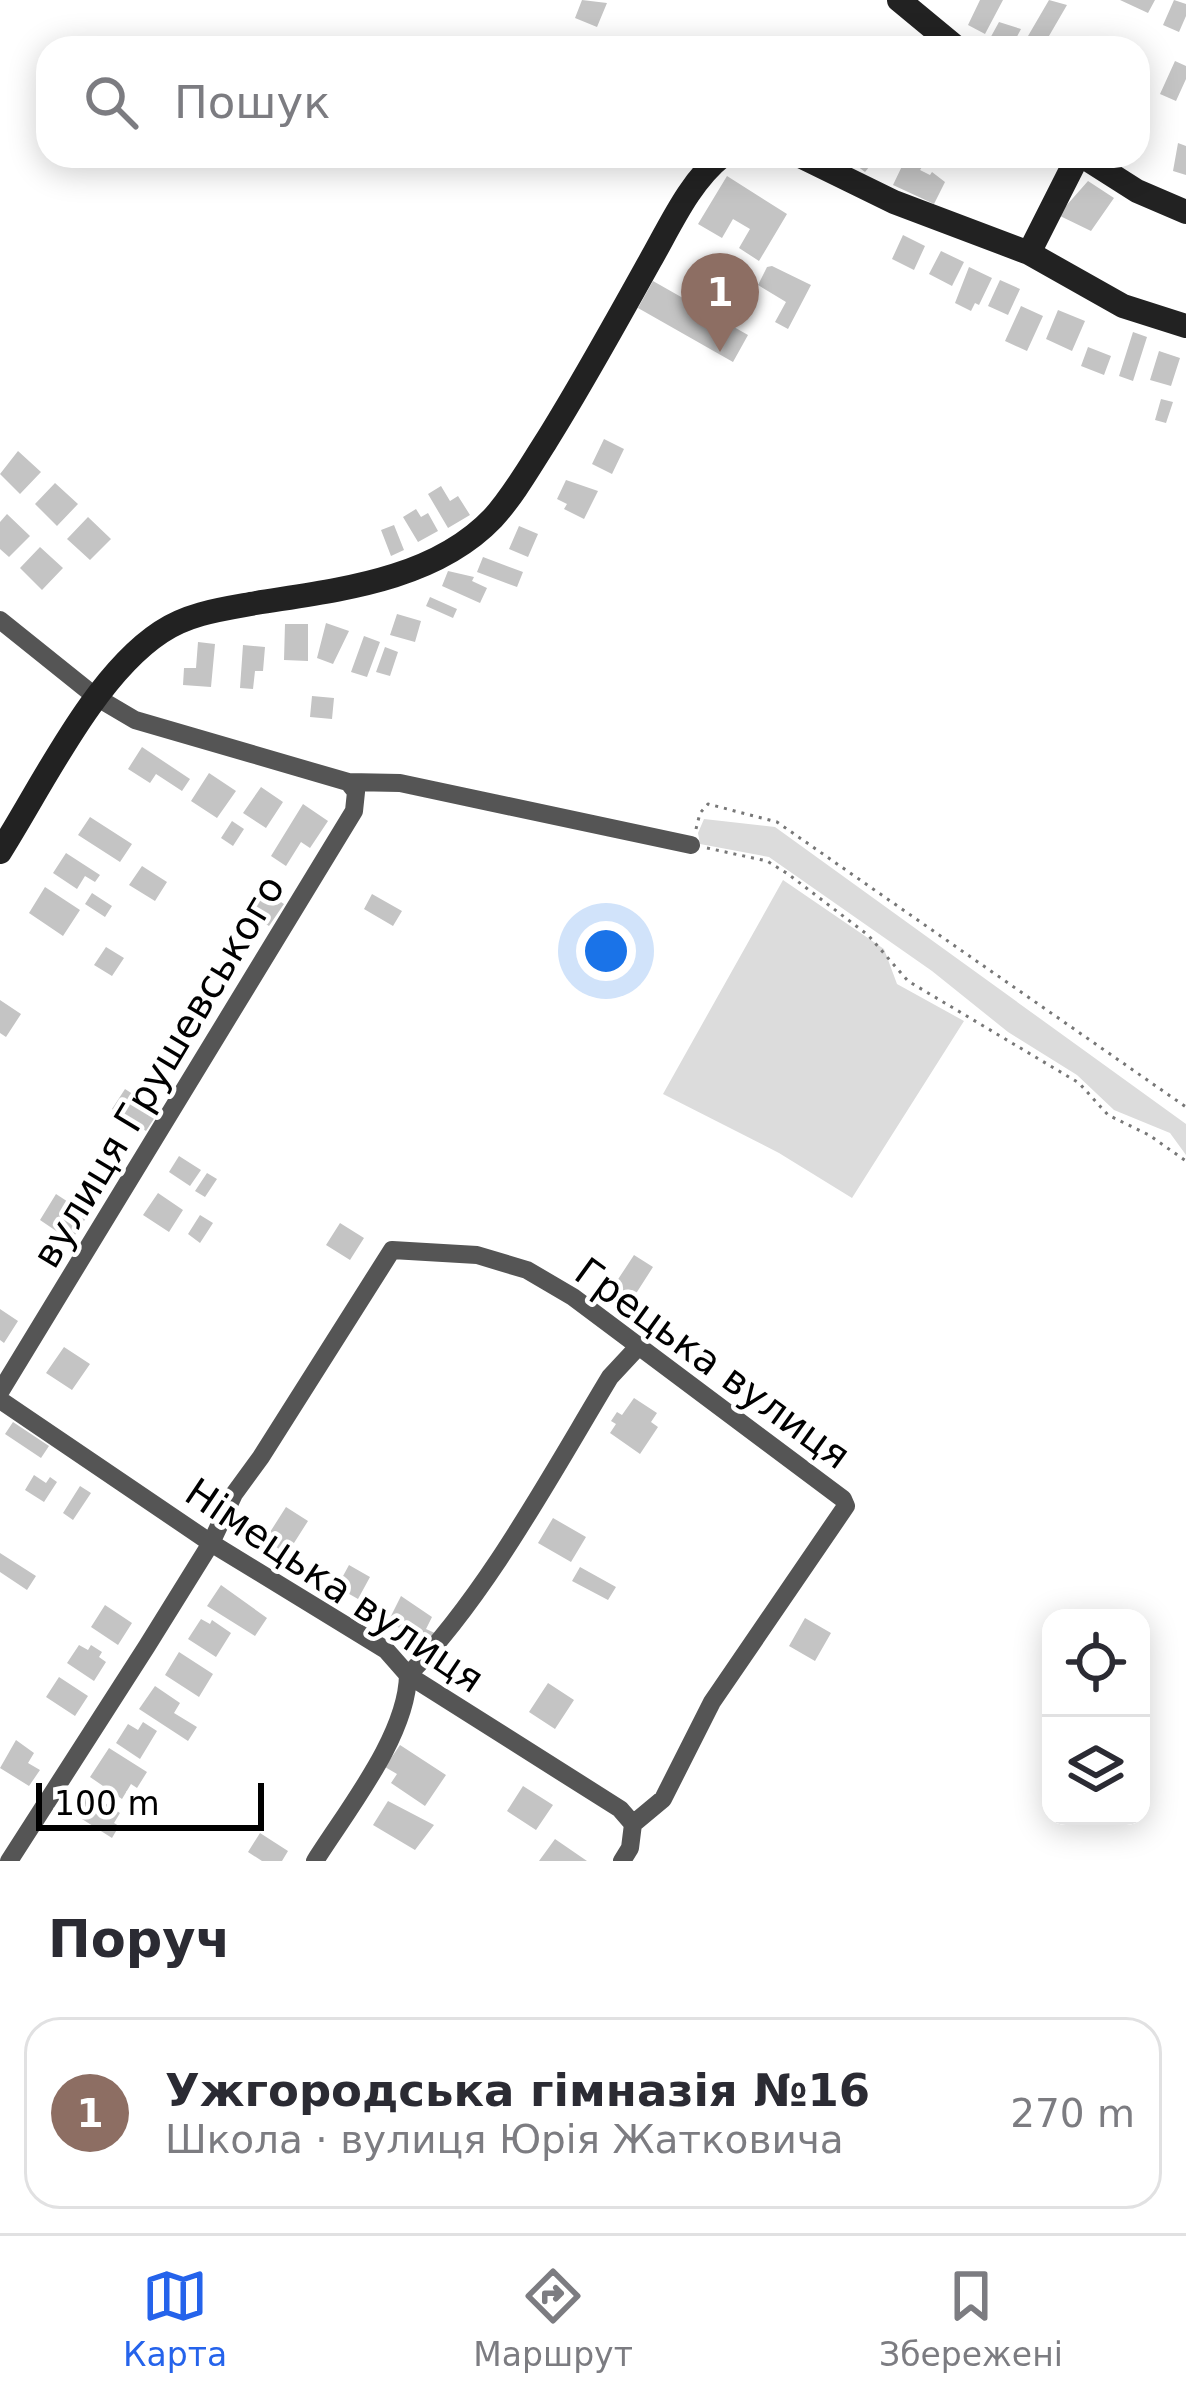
<!DOCTYPE html>
<html lang="uk">
<meta charset="utf-8">
<style>
body{margin:0;font-family:"DejaVu Sans",sans-serif;background:#f2f2f3;color:#2b2b33}
.controls{position:absolute;right:36px;bottom:36px;display:grid;overflow:hidden;border-radius:24px;box-shadow:0 6px 30px #0003}
.controls button{width:108px;height:108px;display:grid;place-items:center;padding:0;border:0;border-bottom:3px solid #e1e1e2;background:#fff;color:#2b2b33;font:60px sans-serif}
.scale{position:absolute;left:36px;bottom:30px;width:228px;box-sizing:border-box;padding-left:12px;border:6px solid #000;border-top:0;font-size:33px;line-height:42px;white-space:nowrap;color:#000;-webkit-text-stroke:9px #fff;paint-order:stroke}
.you{position:absolute;left:606px;top:951px;width:42px;height:42px;margin:-30px;border:9px solid #fff;border-radius:50%;background:#1a73e8;box-shadow:0 0 0 18px #1a73e833}
.badge{display:grid;place-items:center;width:78px;height:78px;border-radius:50%;background:#2563eb;color:#fff;font-size:39px;font-weight:700}
.pin{position:absolute;translate:-50% -99px;filter:drop-shadow(0 3px 6px #0008)}
.pin::after{content:'';position:absolute;top:63px;width:42px;height:36px;background:inherit;clip-path:polygon(0 0,100% 0,50% 100%)}
.list{margin:0;padding:0;list-style:none}
h2{display:flex;justify-content:space-between;align-items:center;height:156px;margin:0;padding:0 48px;font-size:51px}
h2 small{font-size:39px;font-weight:400;color:#7c7c81}
.list li{display:grid;grid-template-columns:78px 1fr auto;gap:36px;align-items:center;box-sizing:border-box;height:192px;margin:0 24px 24px;padding:0 24px;border:3px solid #e1e1e2;border-radius:36px}
.list b{display:block;font-size:45px;white-space:nowrap}
.list p{margin:0;font-size:39px;white-space:nowrap;color:#7c7c81}
.list em{font-size:39px;font-style:normal;color:#7c7c81}
.icon{flex:none;width:66px;height:66px;fill:none;stroke:currentColor;stroke-width:2;stroke-linecap:round;stroke-linejoin:round}
.map{position:relative;flex:none;width:1186px;height:1861px;overflow:hidden}
.search{position:absolute;background:#fff;box-shadow:0 6px 30px #0003;left:36px;right:36px;top:36px;height:132px;display:flex;align-items:center;gap:30px;box-sizing:border-box;padding:0 42px;border-radius:36px;color:#7c7c81;font-size:45px}
.sheet{height:372px;background:#fff}
nav{display:flex;justify-content:space-around;align-items:center;box-sizing:border-box;height:168px;border-top:3px solid #e1e1e2;background:#fff;font-size:33px;color:#7c7c81}
nav a{display:grid;justify-items:center;gap:6px}
nav .on{color:#2563eb}
.map>svg:first-child{display:block}
.green{fill:#dcdcdc}
.building{fill:#c4c4c4}
.lines{fill:none;stroke-linecap:round;stroke-linejoin:round}
.path{stroke:#777;stroke-width:3;stroke-dasharray:3 6;stroke-linecap:butt}
.street{stroke:#555;stroke-width:18}
.secondary{stroke:#222;stroke-width:24}
.labels{text-anchor:middle;stroke-width:9;stroke-linejoin:round;paint-order:stroke}
.street-label{font-size:39px;fill:#000;stroke:#fff}
</style>
<div class="map">
<svg width="1186" height="1861" viewBox="0 0 1186 1861">
<rect width="100%" height="100%" fill="#fff"/>
<path class="green" d="M704 819 775 827 1186 1124V1155L1170 1133 1114 1110 1077 1075 1008 1032 932 971 769 857 700 844 698 833Z
M783 880 884 949 897 984 964 1021 852 1198 779 1153 663 1094Z"/>
<path class="building" d="M582 0 607 3 597 27 575 18Z
M980 0H1003L985 34 968 25Z
M1049 0 1067 5 1042 48H1021Z
M1120 0H1155L1148 13Z
M1174 0 1186 4V16L1179 32 1163 25Z
M999 22 1021 29 1011 48 988 42Z
M1175 61 1186 66V79L1176 101 1160 94Z
M1178 143 1186 146V175L1173 171Z
M844 156H878L865 172Z
M904 162 922 167 920 170 930 175 932 172 945 182 934 204 893 185Z
M727 176 787 214 759 261 739 248 750 229 733 219 722 238 698 224Z
M1088 181 1114 198 1091 231 1058 215Z
M903 235 925 246 914 270 892 259Z
M941 251 964 262 952 286 929 274Z
M772 266 811 285 788 329 775 322 786 302 758 285 767 267Z
M969 267 992 278 979 305 975 303 971 311 955 303Z
M1000 280 1020 289 1008 315 988 306Z
M653 281 748 335 733 362 638 308Z
M1021 306 1043 316 1027 351 1005 341Z
M1058 310 1085 321 1072 351 1046 339Z
M1133 332 1147 337 1133 381 1119 376Z
M1088 347 1111 356 1104 375 1081 366Z
M1159 351 1180 358 1171 386 1150 380Z
M1161 399 1173 402 1166 423 1155 420Z
M604 439 624 449 612 474 592 464Z
M18 451 41 472 20 494 0 474Z
M566 480 598 491 584 519 564 509 567 504 557 499Z
M55 483 78 504 57 526 35 504Z
M441 486 450 501 458 496 470 515 448 528 428 494Z
M416 509 421 517 428 513 438 531 418 542 403 517Z
M7 514 30 536 9 557 0 549V522Z
M88 517 111 539 90 560 67 539Z
M394 525 404 550 391 556 381 530Z
M519 526 538 534 528 557 509 549Z
M40 547 63 568 42 590 20 568Z
M483 557 523 572 517 587 477 572Z
M448 571 474 577 472 581 487 588 480 603 442 586Z
M430 597 457 609 453 618 426 606Z
M397 614 421 621 415 642 390 635Z
M326 623 349 631 333 664 317 658Z
M285 624H308V661L284 660Z
M364 636 380 642 367 677 351 672Z
M198 642 215 644 211 687 183 685 184 668H196Z
M243 645 265 647 263 671H255L253 689 240 688Z
M385 647 398 652 390 676 376 672Z
M312 696 334 698 332 719 310 717Z
M142 747 190 779 182 791 156 774 150 783 128 769Z
M209 773 236 791 217 818 191 801Z
M261 787 283 802 266 828 243 813Z
M303 804 328 821 310 848 301 842 286 866 271 856Z
M90 817 132 844 120 862 78 835Z
M232 821 244 829 233 846 221 838Z
M66 853 100 875 95 882 85 876 77 889 53 873Z
M142 866 167 882 155 901 129 885Z
M45 887 80 910 63 936 29 913Z
M92 893 112 906 105 917 85 904Z
M258 894 267 900 270 895 284 904 269 926 246 911Z
M372 894 402 911 393 926 364 909Z
M106 947 124 958 112 976 94 965Z
M0 1000 21 1014 6 1037 0 1033Z
M125 1089 159 1111 146 1131 131 1121 126 1128 114 1120 119 1113 112 1109Z
M179 1156 201 1170 190 1186 169 1172Z
M207 1173 217 1179 205 1197 195 1191Z
M158 1193 183 1210 169 1232 143 1215Z
M56 1194 88 1215 71 1241 40 1220Z
M200 1215 213 1223 200 1243 188 1234Z
M340 1223 364 1238 350 1260 326 1245Z
M634 1255 653 1267 628 1306 609 1293Z
M0 1309 18 1321 4 1343 0 1340Z
M64 1347 90 1364 72 1390 46 1373Z
M634 1398 657 1413 651 1422 658 1427 640 1454 610 1433 616 1424 611 1421 617 1412 622 1415Z
M13 1422 49 1446 41 1458 5 1434Z
M34 1475 46 1483 50 1477 57 1482 44 1502 25 1490Z
M80 1486 91 1493 73 1520 63 1513Z
M286 1507 308 1521 287 1554 265 1540Z
M553 1518 586 1537 571 1562 538 1543Z
M0 1553 36 1576 27 1590 0 1572Z
M349 1565 370 1577 358 1599 337 1587Z
M580 1567 616 1587 608 1600 572 1581Z
M221 1585 267 1618 255 1636 207 1606Z
M401 1596 432 1617 426 1629 437 1634 429 1650 412 1642 415 1636 388 1622Z
M105 1605 132 1623 118 1645 91 1627Z
M805 1618 831 1633 815 1661 789 1646Z
M201 1619 210 1624 212 1620 231 1633 216 1657 188 1639Z
M79 1645 88 1650 91 1645 102 1652 99 1657 106 1662 94 1681 67 1663Z
M179 1652 213 1674 199 1697 165 1675Z
M59 1677 88 1696 75 1716 46 1697Z
M548 1683 574 1700 555 1729 529 1712Z
M155 1686 180 1703 174 1713 197 1727 188 1741 139 1709Z
M143 1722 157 1731 140 1759 116 1743 128 1724 138 1730Z
M16 1740 34 1753 28 1763 40 1770 29 1786 0 1768Z
M400 1745 446 1775 425 1806 391 1783 397 1774 385 1767Z
M109 1748 147 1772 137 1788 131 1784 122 1799 90 1777Z
M523 1786 553 1805 536 1830 507 1811Z
M88 1792 120 1813 114 1823 119 1826 112 1838 74 1814Z
M388 1801 434 1825 415 1850 373 1825Z
M260 1833 288 1851 282 1861H262L248 1852Z
M555 1839 587 1861H539Z"/>
<g class="lines">
<path class="path" d="M696 829 700 813 708 804 777 822 1186 1107
M707 848 767 861 788 874 868 935 908 981 1079 1083 1108 1115 1149 1135 1186 1161"/>
<path class="street" d="M0 620 96 697 135 720 348 782 400 783 691 845
M0 1392 354 811 356 792 348 782
M0 1400 211 1543 386 1650 408 1675 620 1809 633 1824
M9 1861 147 1646 211 1543 234 1494 261 1457 392 1250 477 1255 527 1270 573 1297 843 1499 846 1506 712 1702 663 1799 633 1824 630 1848 622 1861
M315 1861C347 1810 407 1736 408 1675 486 1596 552 1473 610 1377L637 1348"/>
<path class="secondary" d="M899 0 957 48
M800 156 894 202 1029 253 1123 306 1186 326
M1082 156 1137 191 1186 212
M1029 253 1078 156
M0 852C43 784 94 676 161 632 189 613 223 609 256 603 336 590 433 581 493 518 513 496 529 468 545 443 582 384 616 322 650 261 670 226 690 181 722 156"/>
</g>
<g class="labels">
<g class="street-label">
<text transform="translate(158 1071) rotate(-59)" y="14">вулиця Грушевського</text>
<text transform="translate(713 1363) rotate(36)" y="14">Грецька вулиця</text>
<text transform="translate(335 1585) rotate(34)" y="14">Німецька вулиця</text>
</g>
</g>
</svg>
<div class="controls">
<button><svg class="icon" aria-label="locate" viewBox="0 0 24 24"><circle cx="12" cy="12" r="6"/><path d="M12 2v4M12 18v4M2 12h4M18 12h4"/></svg></button>
<button><svg class="icon" aria-label="layers" viewBox="0 0 24 24"><path d="M12 4l9 5-9 5-9-5zM3 14l9 5 9-5"/></svg></button>
</div>
<div class="scale">100 m</div>
<div class="you"></div>
<div class="pin badge" style="left:720px;top:352px;background:#8d6e63">1</div>
<div class="search"><svg class="icon" aria-label="search" viewBox="0 0 24 24"><circle cx="10" cy="10" r="6"/><path d="M15 15l6 6"/></svg>Пошук</div>
</div>
<section class="sheet">
<h2>Поруч<small></small></h2>
<ul class="list">
<li><span class="badge" style="background:#8d6e63">1</span><div><b>Ужгородська гімназія №16</b><p>Школа · вулиця Юрія Жатковича</p></div><em>270 m</em></li>
</ul>
</section>
<nav>
<a class="on"><svg class="icon" aria-label="map" viewBox="0 0 24 24"><path d="M3 6l6-2 6 2 6-2v14l-6 2-6-2-6 2zM9 4v14M15 6v14"/></svg>Карта</a>
<a><svg class="icon" aria-label="directions" viewBox="0 0 24 24"><path d="M12 3l9 9-9 9-9-9zM9 14v-3h6M13 9l2 2-2 2"/></svg>Маршрут</a>
<a><svg class="icon" aria-label="saved" viewBox="0 0 24 24"><path d="M7 4h10v16l-5-4-5 4z"/></svg>Збережені</a>
</nav>
